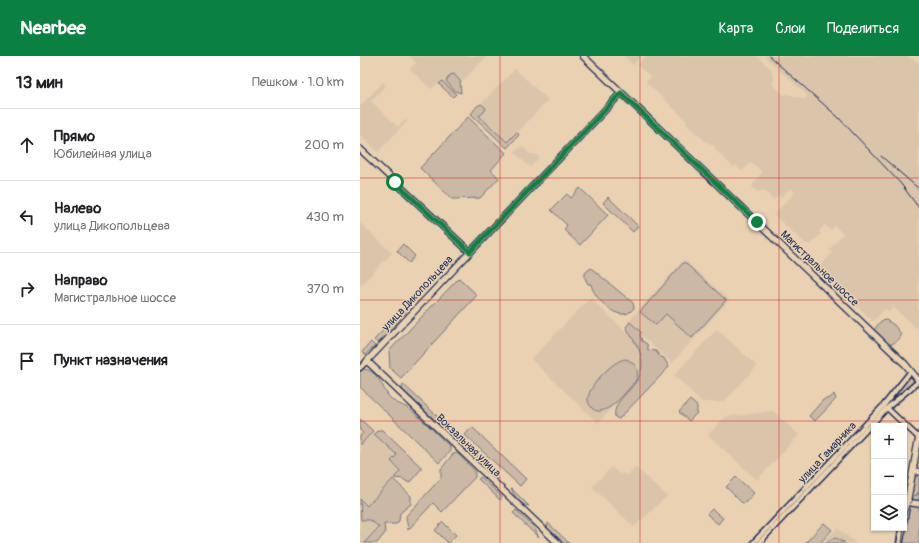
<!DOCTYPE html>
<html lang="ru">
<meta charset="utf-8">
<style>
body{margin:0;font-family:Pangolin,sans-serif;background:#f2f2f2;color:#202124}
.controls{position:absolute;right:12px;bottom:12px;display:grid;overflow:hidden;border-radius:0px;box-shadow:0 1px 3px #0004}
.controls button{width:36px;height:36px;display:grid;place-items:center;padding:0;border:0;border-bottom:1px solid #e0e0e0;background:#fff;color:#202124;font:20px sans-serif}
.stop{position:absolute;width:12px;height:12px;margin:-9px;border:3px solid #0b8043;border-radius:50%;background:#fff}
.stop.end{background:#0b8043;border-color:#fff;box-shadow:0 1px 4px #0008}
.list{margin:0;padding:0;list-style:none}
h2{display:flex;justify-content:space-between;align-items:center;height:52px;margin:0;padding:0 16px;font-size:17px}
h2 small{font-size:13px;font-weight:400;color:#757577}
.list li{display:grid;grid-template-columns:26px 1fr auto;gap:12px;align-items:center;box-sizing:border-box;height:72px;padding:0 16px;border-top:1px solid #e0e0e0}
.list b{display:block;font-size:15px;white-space:nowrap}
.list p{margin:0;font-size:13px;white-space:nowrap;color:#757577}
.list em{font-size:13px;font-style:normal;color:#757577}
.icon{flex:none;width:22px;height:22px;fill:none;stroke:currentColor;stroke-width:2;stroke-linecap:round;stroke-linejoin:round}
.map{position:relative;flex:none;width:559px;height:487px;overflow:hidden}
header{display:flex;align-items:center;gap:24px;box-sizing:border-box;height:56px;padding:0 20px;background:#0b8043;color:#fff}
header strong{font-size:19px}
nav{display:flex;gap:22px;margin-inline-start:auto;font-size:14px}
main{display:flex}
aside{flex:1;background:#fff}
.map>svg:first-child{display:block}
.built{fill:#dac5ab}
.green{fill:#cbb9a5;stroke:#737482}
.lines{fill:none;stroke-linecap:round;stroke-linejoin:round}
.minor-casing{stroke:#1b2f5e;stroke-width:7}
.major-casing{stroke:#1b2f5e;stroke-width:8}
.minor{stroke:#e9d1b1;stroke-width:4}
.major{stroke:#e9d1b1;stroke-width:5.5}
.tram{stroke:#1b2f5e;stroke-width:1}
.rail{stroke:#1b2f5e;stroke-width:1}
.route{stroke:#0b8043;stroke-width:5}
.grid{fill:none;stroke:#d62828;stroke-width:1;stroke-opacity:0.55}
.labels{text-anchor:middle;stroke-width:3;stroke-linejoin:round;paint-order:stroke}
.street-label{font-size:11px;fill:#1b2f5e;stroke:#e9d1b1}
</style>
<header>
<strong>Nearbee</strong>
<nav><a>Карта</a><a>Слои</a><a>Поделиться</a></nav>
</header>
<main>
<aside>
<h2>13 мин<small>Пешком · 1.0 km</small></h2>
<ul class="list">
<li><svg class="icon" aria-label="ahead" viewBox="0 0 24 24"><path d="M12 20V5M6 11l6-6 6 6"/></svg><div><b>Прямо</b><p>Юбилейная улица</p></div><em>200 m</em></li>
<li><svg class="icon" aria-label="left" viewBox="0 0 24 24"><path d="M17 20v-9H6M10 6l-5 5 5 5"/></svg><div><b>Налево</b><p>улица Дикопольцева</p></div><em>430 m</em></li>
<li><svg class="icon" aria-label="right" viewBox="0 0 24 24"><path d="M7 20v-9h11M14 6l5 5-5 5"/></svg><div><b>Направо</b><p>Магистральное шоссе</p></div><em>370 m</em></li>
<li><svg class="icon" aria-label="arrive" viewBox="0 0 24 24"><path d="M6 21V4h12l-3 4 3 4H6"/></svg><div><b>Пункт назначения</b></div></li>
</ul>
</aside>
<div class="map">
<svg width="559" height="487" viewBox="0 0 559 487">
<rect width="100%" height="100%" fill="#e9d1b1"/>
<filter id="ink" filterUnits="userSpaceOnUse"><feTurbulence type="fractalNoise" baseFrequency=".025" numOctaves="2"/><feDisplacementMap in="SourceGraphic" scale="8" xChannelSelector="R" yChannelSelector="G"/><feConvolveMatrix kernelMatrix="1 2 1 2 8 2 1 2 1" color-interpolation-filters="sRGB"/></filter>
<g filter="url(#ink)">
<path class="built" d="M50 0H127L90 38 78 27 71 33 50 13 56 7Z
M264 0H281L273 9Z
M286 0H397L411 13 414 23 412 28 424 39 428 38 445 43 447 40 444 36 404 0H548L559 7 558 273 533 251 529 256 525 253 513 265 457 213 472 197 469 194 483 178 475 170 470 174 465 169 459 175 461 178 451 188H446L414 159 435 136 430 132 421 142 419 139 413 144 404 134 398 136 392 130 402 116 391 106 382 115 375 109 373 111 355 93 356 92 353 89 345 85 326 68 327 65 286 26 291 21 277 9Z
M155 13 188 44 145 89 112 57Z
M23 26 26 29 11 45 38 71 45 64 47 65 18 96 0 79V50Z
M162 90 170 98H175L179 102 170 111 154 96Z
M0 167 32 197 0 230Z
M324 204 369 244 312 307 267 267Z
M230 242 297 305 238 367 171 303Z
M357 273 397 310 364 346H342L314 319Z
M413 355 439 379 397 424 348 379 365 361Z
M13 375 47 408 4 453 0 449V389Z
M252 411 260 419 261 417 268 419 275 411 307 440 274 471 232 431Z
M0 453 19 471 4 487H0Z
M478 472 480 474 496 487H462Z"/>
<path class="green" d="M94 18 100 25 101 37 95 35 86 25 90 19Z
M82 25 96 38 93 41 79 28Z
M121 48 126 52 124 56 119 60 147 86 157 76 159 79 147 92 111 58 117 50Z
M108 61 146 97 131 114 139 122 120 142 92 143 60 112Z
M220 132 248 159 220 189 204 174 207 169 191 154 207 138 211 142Z
M248 141 278 170 273 176 243 147Z
M43 188 55 200 49 207 37 195Z
M324 206 366 244 332 282 306 258 296 269 280 256Z
M231 212 273 247 274 252C260 271 233 241 231 228H228L225 222V217Z
M99 222 117 239 41 322 30 312 29 295Z
M45 251 46 257 18 287 14 284Z
M526 264 534 269 541 278 537 285 530 289 514 274 521 265Z
M270 266 281 276 280 279 282 285 287 288 288 294 296 295 300 301 304 302 309 311 259 363 255 361C251 338 291 331 280 296 277 288 270 279 266 271Z
M11 286 15 290 5 299 2 296Z
M266 303C276 307 280 315 276 324 267 335 238 373 228 345 226 332 254 303 266 303Z
M3 313C17 314 21 328 27 338 34 349 44 348 52 355 65 366 78 379 90 391V395L79 407 0 331V316Z
M550 321 553 323V327L526 351 458 422Z
M43 328 98 380 95 383 42 333Z
M474 338 476 343 455 365 449 360 463 344 470 342Z
M330 344 337 350V357L329 365 319 356Z
M0 363 13 375 0 389V380L3 377 0 374Z
M112 371 166 423 160 430 105 379Z
M18 374H22L62 412 49 427 43 423 34 422 40 415 31 405 37 399 14 378Z
M101 384 132 414C121 412 102 396 101 384Z
M97 397 115 415V421L82 456 73 447 48 474 46 460 81 422V413L93 398Z
M556 420 559 421V446L554 445 550 441 553 422Z
M121 421 142 441 140 444 118 423Z
M376 421 394 437 386 446 382 447 366 431Z
M33 423 51 440V448L40 457 39 465 36 468H24L25 477 17 487H4L19 471 10 464H1L0 443 7 450Z
M151 432 169 450C160 449 154 440 151 432Z
M553 449 559 450V487H543L549 452Z
M352 453 363 462 358 468 347 458Z
M156 454 174 471 179 482 153 457Z
M83 466 96 479 88 487 75 474Z
M188 467 209 487H203L187 472Z
M464 467 472 474 460 487H445Z
M476 482 485 487H466L471 483Z"/>
<g class="lines">
<g class="minor-casing">
<path id="minor" d="M0 312 7 305
M527 352 559 382
M393 487 524 349 551 315
M399 487 527 352 559 325"/>
</g>
<g class="major-casing">
<path id="major" d="M223 0 545 308 559 325
M0 93 110 196
M553 414 559 416
M547 446 559 448
M544 464 559 380
M198 487 7 305 261 37
M540 487 543 472"/>
</g>
<use href="#minor" class="minor"/>
<use href="#major" class="major"/>
<path class="tram" d="M536 487 538 472
M542 487C545 472 544 445 559 437"/>
<path class="rail" d="M409 0 478 61 541 128 559 152
M521 100 559 133"/>
</g>
</g>
<g class="lines" filter="url(#ink)">
<path class="route" d="M35 126 110 196 261 37 397 166"/>
</g>
<path class="grid" d="M140 0V487M280 0V487M419 0V487M0 122H559M0 244H559M0 365H559"/>
<g class="labels">
<g class="street-label">
<text transform="translate(460 212) rotate(44)" y="4">Магистральное шоссе</text>
<text transform="translate(57 237) rotate(-47)" y="4">улица Дикопольцева</text>
<text transform="translate(109 389) rotate(44)" y="4">Вокзальная улица</text>
<text transform="translate(467 396) rotate(-47)" y="4">улица Гамарника</text>
</g>
</g>
</svg>
<div class="controls">
<button>+</button>
<button>−</button>
<button><svg class="icon" aria-label="layers" viewBox="0 0 24 24"><path d="M12 4l9 5-9 5-9-5zM3 14l9 5 9-5"/></svg></button>
</div>
<div class="stop" style="left:35px;top:126px"></div>
<div class="stop end" style="left:397px;top:166px"></div>
</div>
</main>
